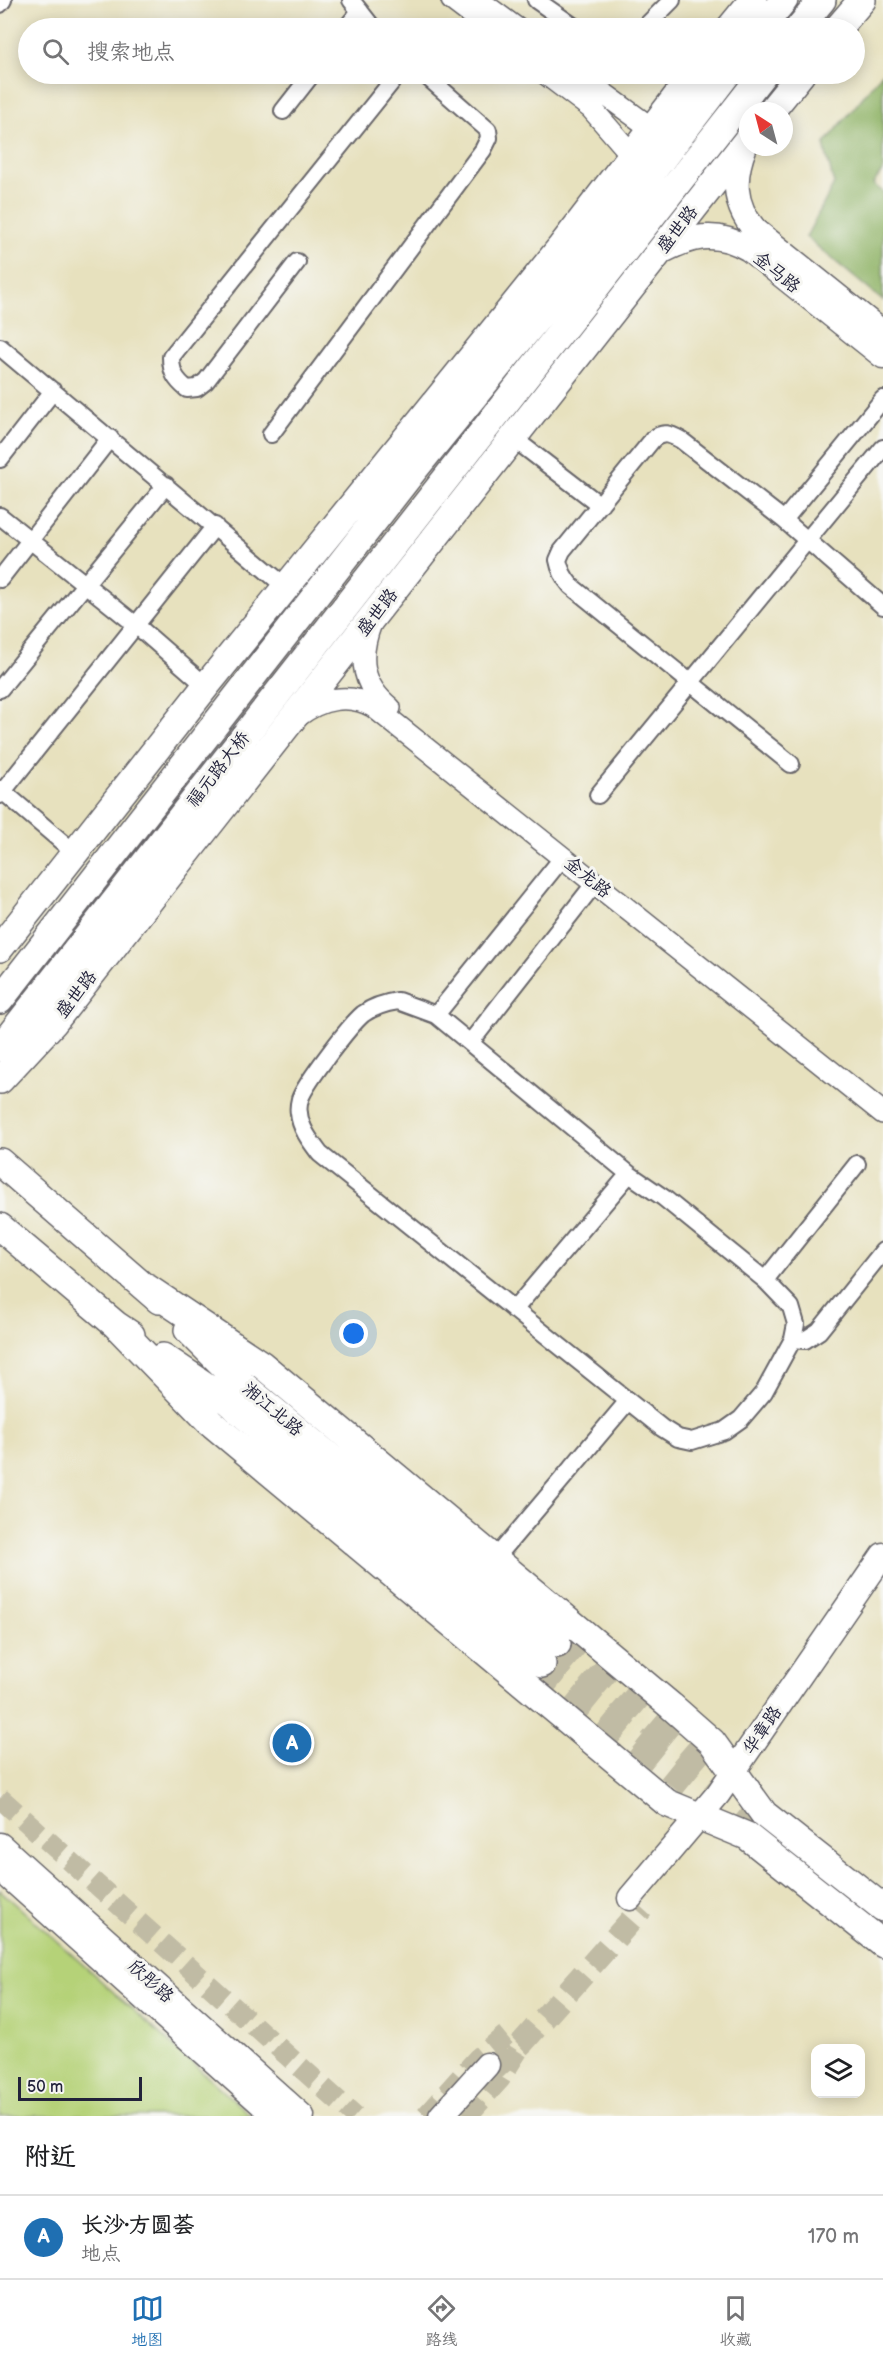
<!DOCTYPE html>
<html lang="zh">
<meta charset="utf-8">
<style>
body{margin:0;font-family:"Balsamiq Sans","LXGW WenKai TC",sans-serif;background:#f6f6f6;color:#202124}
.controls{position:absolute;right:18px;bottom:18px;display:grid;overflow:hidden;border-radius:12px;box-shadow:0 3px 15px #0003}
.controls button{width:54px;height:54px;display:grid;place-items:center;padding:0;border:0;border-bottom:2px solid #e0e0e0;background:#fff;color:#202124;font:30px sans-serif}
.compass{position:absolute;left:739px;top:102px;width:54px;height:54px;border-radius:50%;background:#fff;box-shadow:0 3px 15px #0003;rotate:324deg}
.scale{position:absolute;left:18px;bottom:15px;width:124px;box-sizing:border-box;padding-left:6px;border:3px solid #22223b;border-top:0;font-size:16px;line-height:21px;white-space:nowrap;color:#22223b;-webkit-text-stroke:4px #f6f6f2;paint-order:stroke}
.you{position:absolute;left:354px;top:1334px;width:21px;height:21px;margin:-15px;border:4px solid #fff;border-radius:50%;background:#1a73e8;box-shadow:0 0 0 9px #1a73e833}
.badge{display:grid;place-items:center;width:39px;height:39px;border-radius:50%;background:#1f6fb2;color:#fff;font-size:20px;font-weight:700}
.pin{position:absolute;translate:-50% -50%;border:3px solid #fff;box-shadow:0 2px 6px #0006}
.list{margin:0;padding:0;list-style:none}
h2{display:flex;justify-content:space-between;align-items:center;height:78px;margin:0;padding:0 24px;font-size:26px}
h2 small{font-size:20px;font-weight:400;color:#757577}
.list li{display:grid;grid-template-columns:39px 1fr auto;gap:18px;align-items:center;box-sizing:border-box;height:84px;padding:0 24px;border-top:2px solid #e0e0e0}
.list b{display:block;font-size:22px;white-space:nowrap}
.list p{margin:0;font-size:20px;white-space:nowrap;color:#757577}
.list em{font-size:20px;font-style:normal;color:#757577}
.icon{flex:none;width:33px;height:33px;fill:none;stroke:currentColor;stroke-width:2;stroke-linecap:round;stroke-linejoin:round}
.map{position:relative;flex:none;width:883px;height:2116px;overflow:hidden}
.search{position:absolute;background:#fff;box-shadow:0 3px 15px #0003;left:18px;right:18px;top:18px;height:66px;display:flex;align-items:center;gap:15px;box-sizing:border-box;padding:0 21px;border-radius:33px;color:#757577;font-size:22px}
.sheet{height:162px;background:#fff}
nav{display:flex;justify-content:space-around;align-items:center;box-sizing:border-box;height:84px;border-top:2px solid #e0e0e0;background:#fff;font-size:16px;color:#757577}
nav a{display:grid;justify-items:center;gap:3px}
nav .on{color:#1f6fb2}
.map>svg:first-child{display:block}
.green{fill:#b5d278;stroke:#6c7a5a;stroke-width:1.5}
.forest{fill:#90b468;stroke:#596b52;stroke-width:1.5}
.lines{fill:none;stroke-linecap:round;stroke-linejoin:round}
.tertiary-tunnel{stroke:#c0bba4;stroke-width:21;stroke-dasharray:21 10;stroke-linecap:butt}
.secondary-tunnel{stroke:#c0bba4;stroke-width:24;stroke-dasharray:24 12;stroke-linecap:butt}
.primary-tunnel{stroke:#c0bba4;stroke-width:27;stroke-dasharray:27 14;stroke-linecap:butt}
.minor-casing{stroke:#676569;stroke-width:20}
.tertiary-casing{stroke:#676569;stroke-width:24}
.secondary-casing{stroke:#676569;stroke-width:27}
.primary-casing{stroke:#676569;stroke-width:30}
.minor{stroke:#fff;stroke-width:16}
.tertiary{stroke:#fff;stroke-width:21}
.secondary{stroke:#fff;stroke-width:24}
.primary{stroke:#fff;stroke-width:27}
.labels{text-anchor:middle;stroke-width:6;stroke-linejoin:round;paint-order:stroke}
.street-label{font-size:18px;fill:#22223b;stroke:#f6f6f2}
</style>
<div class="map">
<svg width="883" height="2116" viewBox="0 0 883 2116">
<rect width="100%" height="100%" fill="#f6f6f2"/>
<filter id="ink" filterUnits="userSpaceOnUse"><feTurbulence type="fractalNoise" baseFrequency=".0167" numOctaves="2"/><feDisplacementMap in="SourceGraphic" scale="12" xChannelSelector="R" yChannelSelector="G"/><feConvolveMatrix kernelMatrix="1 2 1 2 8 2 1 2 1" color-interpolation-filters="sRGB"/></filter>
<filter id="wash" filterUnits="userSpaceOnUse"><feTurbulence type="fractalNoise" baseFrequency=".008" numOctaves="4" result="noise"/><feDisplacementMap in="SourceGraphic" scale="24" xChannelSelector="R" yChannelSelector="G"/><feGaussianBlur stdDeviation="1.35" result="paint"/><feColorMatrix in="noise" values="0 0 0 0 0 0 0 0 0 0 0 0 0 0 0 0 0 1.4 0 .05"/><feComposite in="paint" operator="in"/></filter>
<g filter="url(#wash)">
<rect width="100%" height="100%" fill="#e7e1be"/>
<path class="green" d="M0 1890 251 2116H0Z"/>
<path class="forest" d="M883 72V170L873 184 883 192V301L806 237 834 184 824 145Z"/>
</g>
<g filter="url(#ink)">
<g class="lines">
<path class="tertiary-tunnel" d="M0 1798 355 2116
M426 2116 478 2058 512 2030
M467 2116 500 2079 523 2042"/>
<path class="secondary-tunnel" d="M493 2070 523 2042 642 1908"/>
<path class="primary-tunnel" d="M557 1644 741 1801
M542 1664 753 1835"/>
<g class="minor-casing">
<path id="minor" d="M351 0 373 28
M536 0 576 28
M0 4 3 0
M346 28 360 11
M644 28 672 0
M283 111 312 74
M297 262 206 381 197 388 187 389C176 380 171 373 171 357L398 74
M0 347 287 588
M271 434 483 150 489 138 488 130 424 74
M513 438 600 505
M0 459 53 391
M0 516 136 625 206 686
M784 520 883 399
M0 579 110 438
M0 689 166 485
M791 764 571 586C564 578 560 571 558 560L562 551 653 439C663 431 670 434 681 440L784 520 883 606
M0 789 75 853
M0 795 215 526
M598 795 883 448
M398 1001 436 1015 629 1174 664 1198 765 1280 791 1307 796 1324 793 1339 764 1392 741 1419 724 1431 692 1441 678 1438 662 1428 320 1154C311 1142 300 1128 299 1113 298 1109 299 1103 300 1099 306 1082 350 1025 363 1014 374 1006 385 1003 398 1001Z
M436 1015 563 857
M470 1043 595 883
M765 1280 857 1164
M514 1310 629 1174
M793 1339 805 1340 819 1331 883 1251
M494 1560 628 1401"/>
</g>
<g class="tertiary-casing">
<path id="tertiary" d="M452 0 489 28
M478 0 516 28
M546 74 591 108 631 154
M577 74 651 128
M371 623C358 657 361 685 390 708
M298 716C320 699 349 692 374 707L883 1113"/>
</g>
<g class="secondary-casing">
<path id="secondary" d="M745 146C733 176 732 204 755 230L883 333
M657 254C690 236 715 229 749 249L883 356
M0 1845 302 2116
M0 1869 275 2116
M630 1898 718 1794 883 1555
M441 2116 487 2065"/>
</g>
<g class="primary-casing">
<path id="primary" d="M730 28 753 0
M761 28 784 0
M799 28 822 0
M838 28 862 0
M771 111 801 74
M0 948 206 686 561 247 694 74
M0 1000 413 471 583 262 727 74
M0 1048 763 74
M0 1080 54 1022 748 139
M0 1162 159 1300
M0 1227 116 1325 131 1335
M147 1288 262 1365 671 1706 712 1742 764 1814 883 1908
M116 1325 210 1422 667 1803 747 1836 883 1944
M188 1330 244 1386 557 1644
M163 1357 225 1399 412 1557 542 1664"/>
</g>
<use href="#minor" class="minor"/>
<use href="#tertiary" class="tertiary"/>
<use href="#secondary" class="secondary"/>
<use href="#primary" class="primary"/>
</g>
</g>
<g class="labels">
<g class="street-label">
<text transform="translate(677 229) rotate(-52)" y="6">盛世路</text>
<text transform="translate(777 272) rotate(39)" y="6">金马路</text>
<text transform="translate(377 612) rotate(-52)" y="6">盛世路</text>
<text transform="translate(218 769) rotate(-52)" y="6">福元路大桥</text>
<text transform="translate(588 877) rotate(39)" y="6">金龙路</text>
<text transform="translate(76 994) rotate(-52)" y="6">盛世路</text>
<text transform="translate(273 1409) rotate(40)" y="6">湘江北路</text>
<text transform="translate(762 1730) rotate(-56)" y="6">华章路</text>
<text transform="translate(151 1981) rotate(42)" y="6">欣彤路</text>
</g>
</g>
</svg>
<div class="controls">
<button><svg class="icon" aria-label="layers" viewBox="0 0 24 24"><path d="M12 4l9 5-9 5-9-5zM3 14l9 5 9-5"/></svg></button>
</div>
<svg class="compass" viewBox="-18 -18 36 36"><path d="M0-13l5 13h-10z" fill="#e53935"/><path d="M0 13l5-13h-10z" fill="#757577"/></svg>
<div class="scale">50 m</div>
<div class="you"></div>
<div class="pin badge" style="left:292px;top:1743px">A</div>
<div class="search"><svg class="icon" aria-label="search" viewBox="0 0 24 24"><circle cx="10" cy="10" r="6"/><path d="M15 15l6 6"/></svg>搜索地点</div>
</div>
<section class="sheet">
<h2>附近<small></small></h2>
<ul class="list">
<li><span class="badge">A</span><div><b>长沙·方圆荟</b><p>地点</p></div><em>170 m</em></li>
</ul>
</section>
<nav>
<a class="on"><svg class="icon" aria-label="map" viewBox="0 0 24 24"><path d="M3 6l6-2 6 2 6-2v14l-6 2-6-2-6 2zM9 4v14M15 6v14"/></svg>地图</a>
<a><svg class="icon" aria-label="directions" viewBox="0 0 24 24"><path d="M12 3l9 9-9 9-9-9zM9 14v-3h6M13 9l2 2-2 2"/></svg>路线</a>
<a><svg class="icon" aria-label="saved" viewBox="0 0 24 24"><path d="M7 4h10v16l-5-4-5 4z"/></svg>收藏</a>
</nav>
